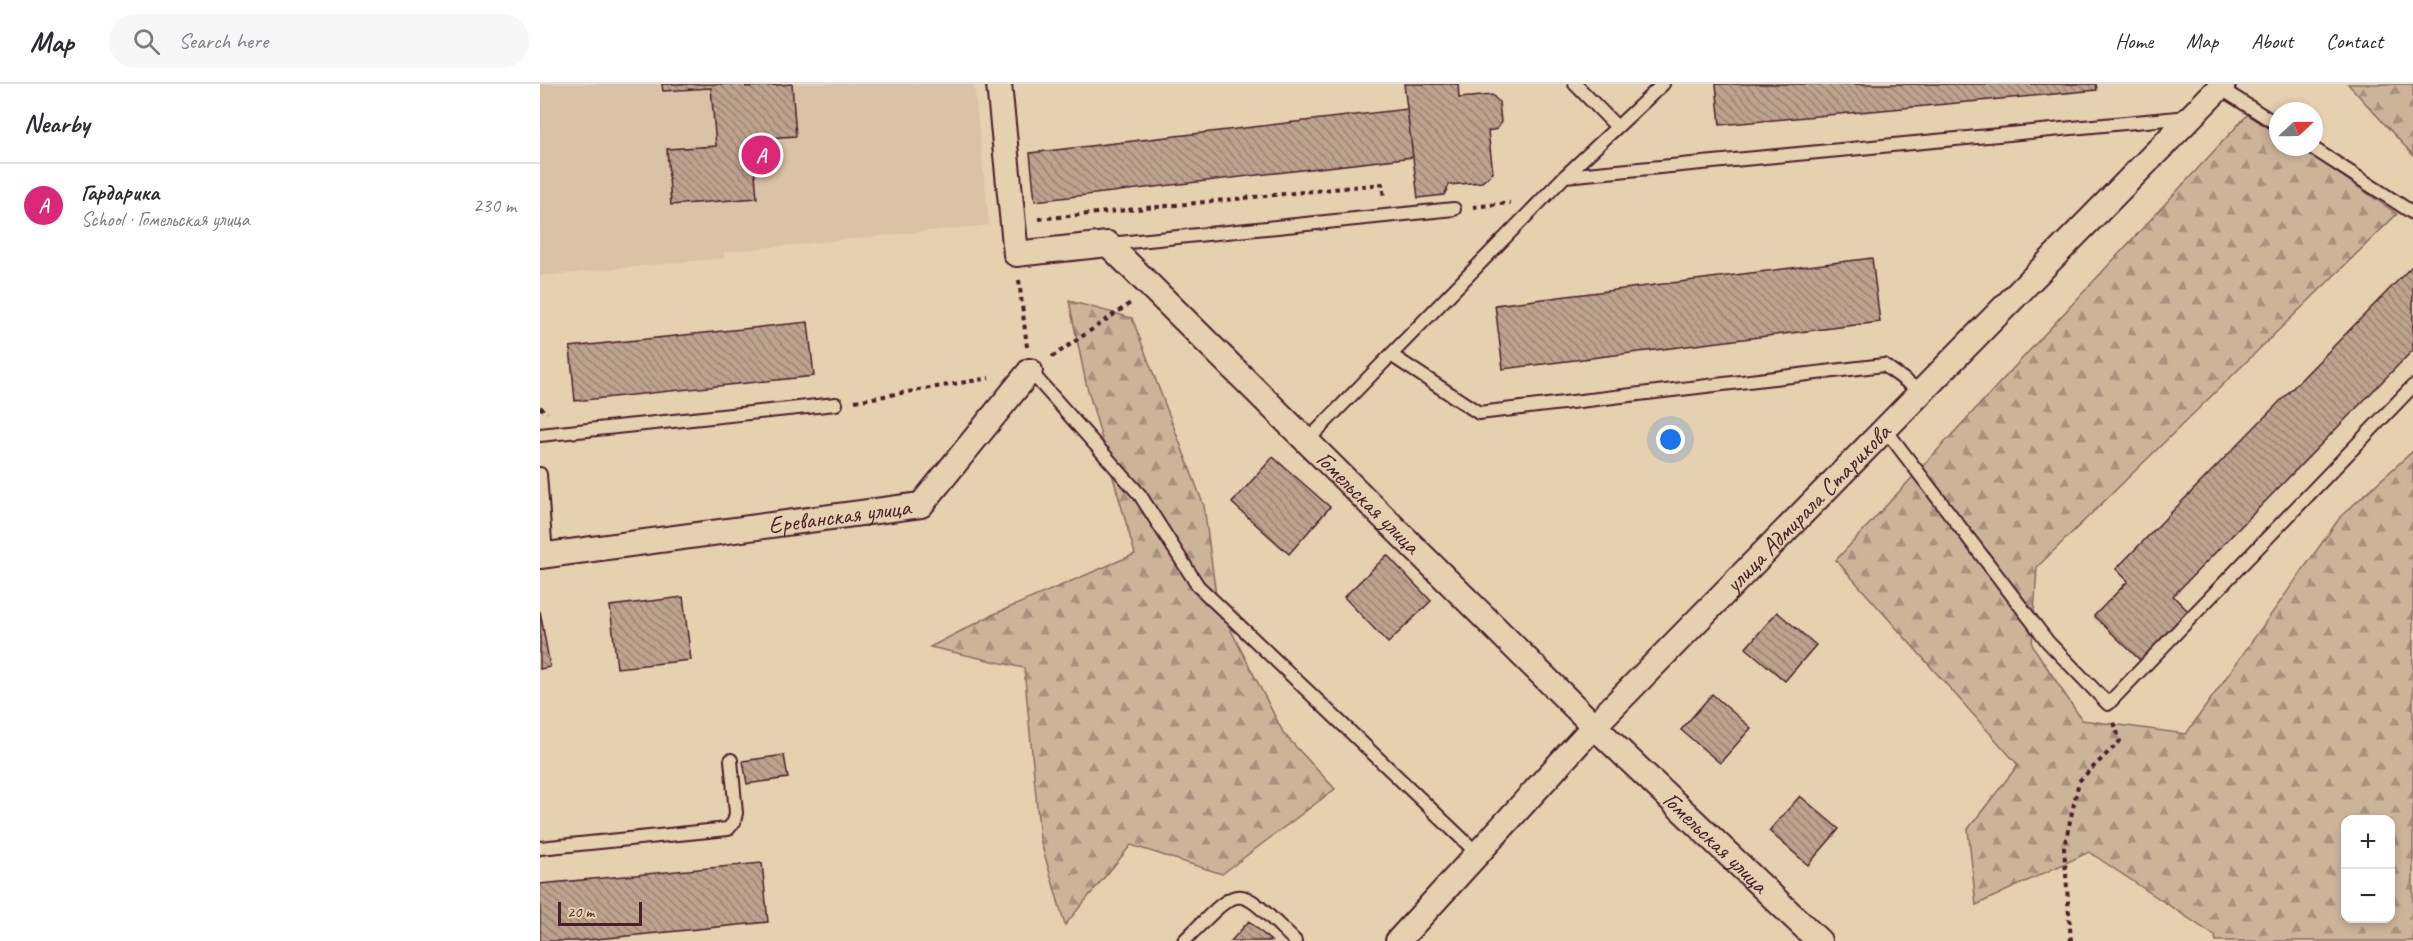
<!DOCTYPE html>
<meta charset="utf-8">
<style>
body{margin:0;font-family:Caveat,sans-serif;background:#f7f7f7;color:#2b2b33}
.controls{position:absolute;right:18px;bottom:18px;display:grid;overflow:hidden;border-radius:12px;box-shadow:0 3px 9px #0003}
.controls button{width:54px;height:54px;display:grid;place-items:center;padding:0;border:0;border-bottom:2px solid #e1e1e2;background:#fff;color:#2b2b33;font:30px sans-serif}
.compass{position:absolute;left:1729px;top:18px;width:54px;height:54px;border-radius:50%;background:#fff;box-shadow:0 3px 9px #0003;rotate:68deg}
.scale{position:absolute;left:18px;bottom:15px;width:84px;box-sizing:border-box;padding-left:6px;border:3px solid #4a1f2b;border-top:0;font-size:16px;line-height:21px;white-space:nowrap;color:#4a1f2b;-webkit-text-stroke:4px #e5d0af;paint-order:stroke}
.you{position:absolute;left:1131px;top:356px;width:21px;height:21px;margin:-15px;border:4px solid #fff;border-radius:50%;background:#1a73e8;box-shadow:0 0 0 9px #1a73e833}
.badge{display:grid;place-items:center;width:39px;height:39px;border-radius:50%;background:#db2777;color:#fff;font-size:20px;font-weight:700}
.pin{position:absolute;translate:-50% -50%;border:3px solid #fff;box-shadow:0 2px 6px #0006}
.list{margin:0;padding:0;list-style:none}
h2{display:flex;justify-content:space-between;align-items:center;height:78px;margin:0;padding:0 24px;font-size:26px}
h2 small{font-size:20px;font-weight:400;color:#7c7c81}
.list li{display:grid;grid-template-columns:39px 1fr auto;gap:18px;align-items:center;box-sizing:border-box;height:84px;padding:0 24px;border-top:2px solid #e1e1e2}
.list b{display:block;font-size:22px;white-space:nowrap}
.list p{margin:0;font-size:20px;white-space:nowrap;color:#7c7c81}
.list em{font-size:20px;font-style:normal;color:#7c7c81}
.icon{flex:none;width:33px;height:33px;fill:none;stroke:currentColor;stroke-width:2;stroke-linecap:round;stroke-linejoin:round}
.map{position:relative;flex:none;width:1873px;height:857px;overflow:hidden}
header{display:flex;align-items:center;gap:36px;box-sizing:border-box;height:84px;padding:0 30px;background:#fff;border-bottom:2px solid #e1e1e2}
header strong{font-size:28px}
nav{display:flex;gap:33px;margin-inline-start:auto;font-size:21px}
.search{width:420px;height:54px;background:#f7f7f7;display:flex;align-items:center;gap:15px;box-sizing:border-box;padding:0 21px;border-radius:33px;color:#7c7c81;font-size:22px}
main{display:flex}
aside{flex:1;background:#fff}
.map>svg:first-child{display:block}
.built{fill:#d9c2a5}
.forest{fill:url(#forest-firs);stroke:#8b6a62;stroke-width:1.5;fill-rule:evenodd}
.building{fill:url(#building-back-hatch);stroke:#4a1f2b;stroke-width:1.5}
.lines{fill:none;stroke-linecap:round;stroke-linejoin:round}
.service-casing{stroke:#4a1f2b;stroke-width:16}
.minor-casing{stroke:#4a1f2b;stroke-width:28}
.path{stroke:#4a1f2b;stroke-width:4;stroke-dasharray:4.5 4.5;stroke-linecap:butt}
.service{stroke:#e5d0af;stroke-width:12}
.minor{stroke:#e5d0af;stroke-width:24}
.labels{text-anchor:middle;stroke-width:6;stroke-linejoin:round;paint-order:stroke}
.street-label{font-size:24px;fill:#4a1f2b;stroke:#e5d0af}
</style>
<header>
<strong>Map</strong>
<div class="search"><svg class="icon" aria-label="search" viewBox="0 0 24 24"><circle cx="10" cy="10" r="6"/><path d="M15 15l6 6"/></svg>Search here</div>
<nav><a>Home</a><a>Map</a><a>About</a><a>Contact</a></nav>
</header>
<main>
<aside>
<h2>Nearby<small></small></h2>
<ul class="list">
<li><span class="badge">A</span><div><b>Гардарика</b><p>School · Гомельская улица</p></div><em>230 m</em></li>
</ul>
</aside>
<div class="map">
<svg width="1873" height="857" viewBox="0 0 1873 857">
<defs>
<pattern id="forest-firs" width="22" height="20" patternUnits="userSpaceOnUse" patternTransform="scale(1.5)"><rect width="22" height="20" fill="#ccb499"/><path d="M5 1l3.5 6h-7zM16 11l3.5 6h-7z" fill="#a8927d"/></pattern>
<pattern id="building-back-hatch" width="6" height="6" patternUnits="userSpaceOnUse" patternTransform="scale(1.5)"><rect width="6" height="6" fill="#bda28d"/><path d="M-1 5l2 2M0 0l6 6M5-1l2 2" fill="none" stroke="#9c8373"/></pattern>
</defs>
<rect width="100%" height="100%" fill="#e5d0af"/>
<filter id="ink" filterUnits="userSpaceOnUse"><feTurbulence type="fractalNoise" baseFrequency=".0167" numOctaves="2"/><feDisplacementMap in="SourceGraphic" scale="12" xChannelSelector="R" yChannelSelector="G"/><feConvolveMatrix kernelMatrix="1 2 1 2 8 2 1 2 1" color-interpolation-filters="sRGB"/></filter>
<g filter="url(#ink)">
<path class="built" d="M0 0H434L449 141 184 168V174L0 192Z"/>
<path class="forest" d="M1808 0H1873V71Z
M1710 28 1738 48V63H1760L1857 130 1497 483 1492 561 1542 636 1646 650 1801 432 1873 367V857H1676L1675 852 1549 768 1436 821 1428 745 1478 681 1296 476ZM1806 736H1850V834H1806Z
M529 217 592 234 664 422 677 519 744 650 795 705 682 790 591 761 525 841 500 755 484 584 390 563 452 531 595 470 546 299Z"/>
<path class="building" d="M122 0H206V3L252 0 256 52 212 55 217 114 131 121 127 65 176 62 171 4 123 7Z
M864 0H918L919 14 952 11 959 18 961 38 957 45 948 47 953 89 942 98 909 101 904 111 878 114Z
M1176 0H1556L1557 6 1180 41Z
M867 25 873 73 495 117 490 69Z
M1332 174 1340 238 963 285 955 221Z
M1873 181V266L1633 512 1651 530 1603 579 1554 532 1588 497 1576 485Z
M268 238 274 292 35 317 30 263Z
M733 373 790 423 749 470 692 419Z
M847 471 891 517 848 559 804 513Z
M143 513 151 576 77 584 70 522Z
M0 527 10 583 0 585Z
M1237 528 1276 561 1245 597 1206 564Z
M1172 610 1211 644 1180 679 1141 646Z
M244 671 248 694 207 700 203 677Z
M1260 712 1299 745 1268 781 1229 747Z
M222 779 228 838 37 857H0V800Z
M709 837 731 857H691Z"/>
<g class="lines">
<g class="service-casing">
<path id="service" d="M1035 0 1077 43
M1680 4 1738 41
M1771 63 1873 129
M1025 92 1648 33
M569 160 914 125
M851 271 939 329 1344 281 1381 308
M490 287 600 411 658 502 938 770
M1345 345 1508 558 1568 620 1873 302
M0 351 296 320
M767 357 1025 92 1123 0
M0 390 6 471
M0 764 188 745 194 738 196 729 191 676
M644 857C704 797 695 799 755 857"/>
</g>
<g class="minor-casing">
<g id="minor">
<path id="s1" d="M459 0 476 170 568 160 1054 642 1279 857"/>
<path id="s2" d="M0 472 381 421 490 287"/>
<path id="s3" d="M858 857 1054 642 1683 0"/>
</g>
</g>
<path class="path" d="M933 123 970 119
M499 135 842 100 844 113
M479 196 487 263
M512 273 592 218
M315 317 449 294
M0 323 7 329
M1531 857 1524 764 1539 697 1580 657 1574 638"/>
<use href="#service" class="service"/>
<use href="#minor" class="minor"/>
</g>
</g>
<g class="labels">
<g class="street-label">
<text dy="8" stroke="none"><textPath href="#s1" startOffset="630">Гомельская улица</textPath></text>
<text dy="8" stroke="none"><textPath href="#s3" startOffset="596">улица Адмирала Старикова</textPath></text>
<text dy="8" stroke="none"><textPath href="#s2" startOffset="302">Ереванская улица</textPath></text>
<text dy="8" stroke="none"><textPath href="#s1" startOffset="1116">Гомельская улица</textPath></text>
</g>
</g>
</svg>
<div class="controls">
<button>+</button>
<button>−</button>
</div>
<svg class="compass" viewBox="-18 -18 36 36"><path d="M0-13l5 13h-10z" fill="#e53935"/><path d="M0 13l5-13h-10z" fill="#7c7c81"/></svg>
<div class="scale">20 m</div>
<div class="you"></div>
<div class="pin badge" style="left:221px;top:71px">A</div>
</div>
</main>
